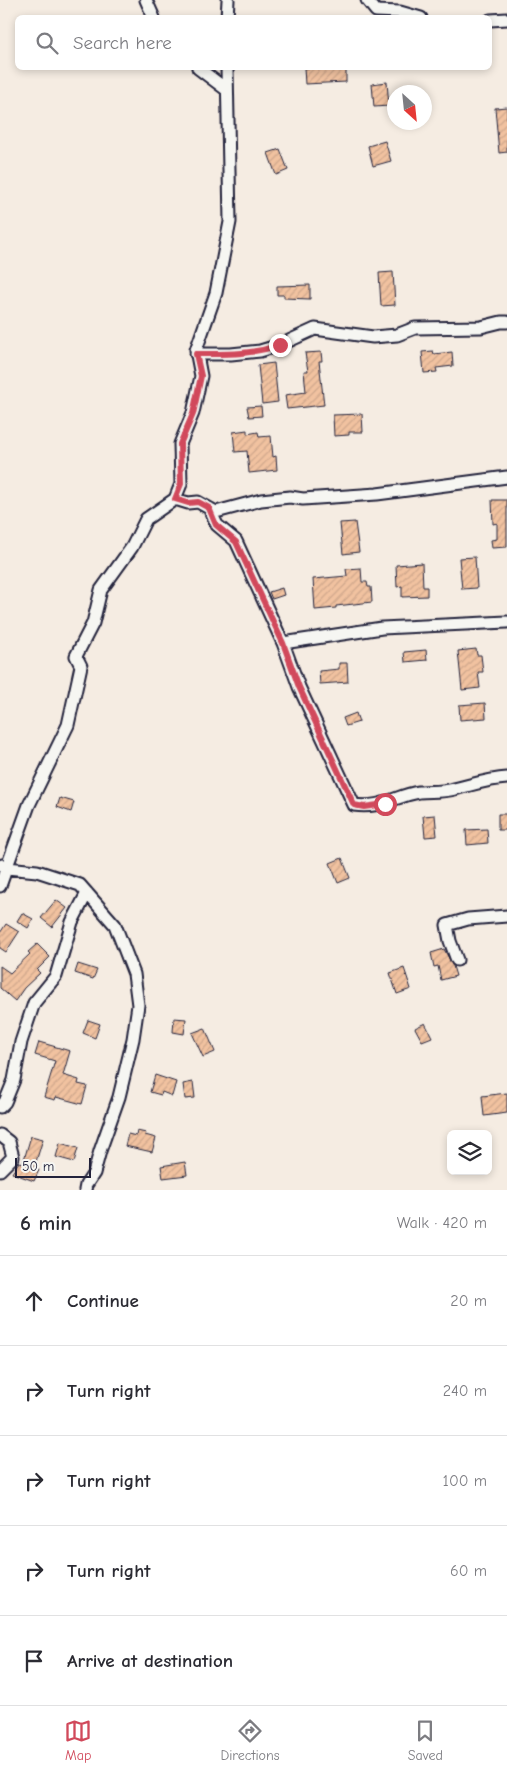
<!DOCTYPE html>
<meta charset="utf-8">
<style>
body{margin:0;font-family:"Comic Neue",sans-serif;background:#f2f2f3;color:#2b2b33}
.controls{position:absolute;right:15px;bottom:15px;display:grid;overflow:hidden;border-radius:8px;box-shadow:0 2px 8px #0003}
.controls button{width:45px;height:45px;display:grid;place-items:center;padding:0;border:0;border-bottom:1px solid #e1e1e2;background:#fff;color:#2b2b33;font:25px sans-serif}
.compass{position:absolute;left:387px;top:85px;width:45px;height:45px;border-radius:50%;background:#fff;box-shadow:0 2px 8px #0003;rotate:153deg}
.scale{position:absolute;left:15px;bottom:12px;width:76px;box-sizing:border-box;padding-left:5px;border:2px solid #22223b;border-top:0;font-size:14px;line-height:18px;white-space:nowrap;color:#22223b;-webkit-text-stroke:4px #f6f6f2;paint-order:stroke}
.stop{position:absolute;width:15px;height:15px;margin:-11px;border:4px solid #d1495b;border-radius:50%;background:#fff}
.stop.end{background:#d1495b;border-color:#fff;box-shadow:0 1px 5px #0008}
.list{margin:0;padding:0;list-style:none}
h2{display:flex;justify-content:space-between;align-items:center;height:65px;margin:0;padding:0 20px;font-size:21px}
h2 small{font-size:16px;font-weight:400;color:#7c7c81}
.list li{display:grid;grid-template-columns:32px 1fr auto;gap:15px;align-items:center;box-sizing:border-box;height:90px;padding:0 20px;border-top:1px solid #e1e1e2}
.list b{display:block;font-size:19px;white-space:nowrap}
.list em{font-size:16px;font-style:normal;color:#7c7c81}
.icon{flex:none;width:28px;height:28px;fill:none;stroke:currentColor;stroke-width:2;stroke-linecap:round;stroke-linejoin:round}
.map{position:relative;flex:none;width:507px;height:1190px;overflow:hidden}
.search{position:absolute;background:#fff;box-shadow:0 2px 8px #0003;left:15px;right:15px;top:15px;height:55px;display:flex;align-items:center;gap:12px;box-sizing:border-box;padding:0 18px;border-radius:8px;color:#7c7c81;font-size:19px}
.sheet{height:515px;background:#fff}
nav{display:flex;justify-content:space-around;align-items:center;box-sizing:border-box;height:70px;border-top:1px solid #e1e1e2;background:#fff;font-size:14px;color:#7c7c81}
nav a{display:grid;justify-items:center;gap:2px}
nav .on{color:#d1495b}
.map>svg:first-child{display:block}
.building{fill:url(#building-hatch);stroke:#22223b}
.lines{fill:none;stroke-linecap:round;stroke-linejoin:round}
.minor-casing{stroke:#22223b;stroke-width:15}
.minor{stroke:#f6f6f2;stroke-width:11}
.route{stroke:#d1495b;stroke-width:6}
</style>
<div class="map">
<svg width="507" height="1190" viewBox="0 0 507 1190">
<defs>
<pattern id="building-hatch" width="6" height="6" patternUnits="userSpaceOnUse" patternTransform="scale(1.25)"><rect width="6" height="6" fill="#f1c2a0"/><path d="M-1 1l2-2M0 6l6-6M5 7l2-2" fill="none" stroke="#cea68b"/></pattern>
</defs>
<rect width="100%" height="100%" fill="#f5ece2"/>
<filter id="ink" filterUnits="userSpaceOnUse"><feTurbulence type="fractalNoise" baseFrequency=".02" numOctaves="2"/><feDisplacementMap in="SourceGraphic" scale="10" xChannelSelector="R" yChannelSelector="G"/><feConvolveMatrix kernelMatrix="1 2 1 2 8 2 1 2 1" color-interpolation-filters="sRGB"/></filter>
<g filter="url(#ink)">
<path class="building" d="M304 68H346V82L305 84Z
M387 82 389 106 374 107 372 84Z
M507 107V152L499 153 495 108Z
M385 141 391 161 373 166 368 146Z
M280 149 288 170 276 175 268 153Z
M393 272 395 305 381 306 379 273Z
M310 285V299L284 298V295H277V286Z
M433 351 434 354 452 352 453 366 436 368 437 372 424 373 422 352Z
M321 352 322 361H319L324 405 287 409 285 395 306 392 304 371H308L305 353Z
M274 363 278 402 262 404 258 365Z
M261 406 262 416 249 417 247 407Z
M362 414 363 432H349V435L334 436 333 415Z
M247 430V434L258 432 259 437 271 436 273 457 276 456 277 470 249 473 247 451 235 452 233 432Z
M492 500H507V547L492 548 491 540 497 539V523L493 524Z
M355 522 359 552 343 554 340 523Z
M475 557 477 588 462 589 459 558Z
M422 563 423 587H427V596L402 597V586L397 587 396 565Z
M361 568 362 582H367L368 587H371L372 602 336 606V608L315 610 313 579 347 576 346 569Z
M282 588 284 595 272 599 269 592Z
M476 649 477 655H481L483 672H478L480 688 462 690 458 651Z
M426 650 427 660 405 662 404 652Z
M339 663H347L348 682 320 684 319 671 339 669Z
M485 703 486 718 460 720 459 705Z
M356 713 359 722 346 726 343 718Z
M60 798 74 802 71 812 57 807Z
M498 814H507V830H498Z
M435 815 437 836 425 837 423 816Z
M487 829 488 843 467 845 466 830Z
M342 858 350 878 338 883 330 863Z
M56 900 67 908 52 927 41 918Z
M22 913 33 919 28 928 17 921Z
M6 924 19 932 6 952 0 948V933Z
M37 944 50 957 37 970 40 973 24 988 15 1001 0 988V966L10 973 30 954 28 952Z
M444 949 453 966 456 976 441 980 438 966 434 967 431 953Z
M78 964 97 970 93 979 75 973Z
M404 968 411 989 397 994 390 973Z
M174 1018 186 1019 184 1034 173 1032Z
M88 1020 100 1024 95 1038 83 1033Z
M425 1023 432 1037 422 1041 415 1028Z
M205 1028 215 1052 203 1057 192 1033Z
M39 1042 70 1051 63 1075 79 1080 78 1084 87 1086 82 1104 56 1097 55 1100 44 1097 55 1061 35 1055Z
M155 1075 176 1082 172 1096 162 1092 161 1095 150 1092Z
M193 1082 195 1098 185 1099 183 1084Z
M507 1093V1113L484 1116 482 1096Z
M137 1131 146 1133 145 1135 156 1138 152 1152 125 1146 128 1134 136 1136Z
M31 1136 43 1139 34 1168 39 1170 34 1181 12 1173 19 1162 23 1163Z
M60 1143 78 1148 74 1162 56 1157Z
M185 1162 187 1175 163 1178 161 1166Z"/>
<g class="lines">
<g class="minor-casing">
<path id="minor" d="M146 0 154 18
M367 0 376 11 400 12 421 18
M227 18 228 0
M490 20 507 19
M198 68 227 90
M196 354H231L260 351 280 345 315 329 373 337 397 335 415 328 481 327 501 322H507
M175 499 188 503 198 502 216 512 261 500 290 497 303 499 377 494 507 477
M209 508 217 525 236 541 283 643 382 628 507 622
M283 643 299 687 354 805C381 809 395 796 419 792 429 791 440 792 450 790 469 786 487 779 507 778
M2 865 7 868 37 871 80 885 115 925 134 974 138 1005 133 1039 119 1097 100 1151 94 1173 86 1185 85 1190
M0 886 29 805 68 725 81 666 76 656 93 623 101 590 132 547 146 519 175 499 181 484 180 444 193 413 201 376 196 350 216 293 230 222 227 68
M457 960 450 941 447 925 468 919 507 916
M0 1107 5 1102 14 1080 21 1042 34 1003 56 976 72 922 87 893
M0 1135 9 1142 13 1157 0 1170"/>
</g>
<use href="#minor" class="minor"/>
</g>
</g>
<g class="lines" filter="url(#ink)">
<path class="route" d="M280 345C250 355 227 354 196 354L201 376 193 414 180 444 181 484 175 499 188 503 198 502 209 508 216 525 236 542 283 643 299 687 354 805 364 807 385 804"/>
</g>
</svg>
<div class="controls">
<button><svg class="icon" aria-label="layers" viewBox="0 0 24 24"><path d="M12 4l9 5-9 5-9-5zM3 14l9 5 9-5"/></svg></button>
</div>
<svg class="compass" viewBox="-18 -18 36 36"><path d="M0-13l5 13h-10z" fill="#e53935"/><path d="M0 13l5-13h-10z" fill="#7c7c81"/></svg>
<div class="scale">50 m</div>
<div class="stop" style="left:385px;top:804px"></div>
<div class="stop end" style="left:280px;top:345px"></div>
<div class="search"><svg class="icon" aria-label="search" viewBox="0 0 24 24"><circle cx="10" cy="10" r="6"/><path d="M15 15l6 6"/></svg>Search here</div>
</div>
<section class="sheet">
<h2>6 min<small>Walk · 420 m</small></h2>
<ul class="list">
<li><svg class="icon" aria-label="ahead" viewBox="0 0 24 24"><path d="M12 20V5M6 11l6-6 6 6"/></svg><div><b>Continue</b></div><em>20 m</em></li>
<li><svg class="icon" aria-label="right" viewBox="0 0 24 24"><path d="M7 20v-9h11M14 6l5 5-5 5"/></svg><div><b>Turn right</b></div><em>240 m</em></li>
<li><svg class="icon" aria-label="right" viewBox="0 0 24 24"><path d="M7 20v-9h11M14 6l5 5-5 5"/></svg><div><b>Turn right</b></div><em>100 m</em></li>
<li><svg class="icon" aria-label="right" viewBox="0 0 24 24"><path d="M7 20v-9h11M14 6l5 5-5 5"/></svg><div><b>Turn right</b></div><em>60 m</em></li>
<li><svg class="icon" aria-label="arrive" viewBox="0 0 24 24"><path d="M6 21V4h12l-3 4 3 4H6"/></svg><div><b>Arrive at destination</b></div></li>
</ul>
</section>
<nav>
<a class="on"><svg class="icon" aria-label="map" viewBox="0 0 24 24"><path d="M3 6l6-2 6 2 6-2v14l-6 2-6-2-6 2zM9 4v14M15 6v14"/></svg>Map</a>
<a><svg class="icon" aria-label="directions" viewBox="0 0 24 24"><path d="M12 3l9 9-9 9-9-9zM9 14v-3h6M13 9l2 2-2 2"/></svg>Directions</a>
<a><svg class="icon" aria-label="saved" viewBox="0 0 24 24"><path d="M7 4h10v16l-5-4-5 4z"/></svg>Saved</a>
</nav>
